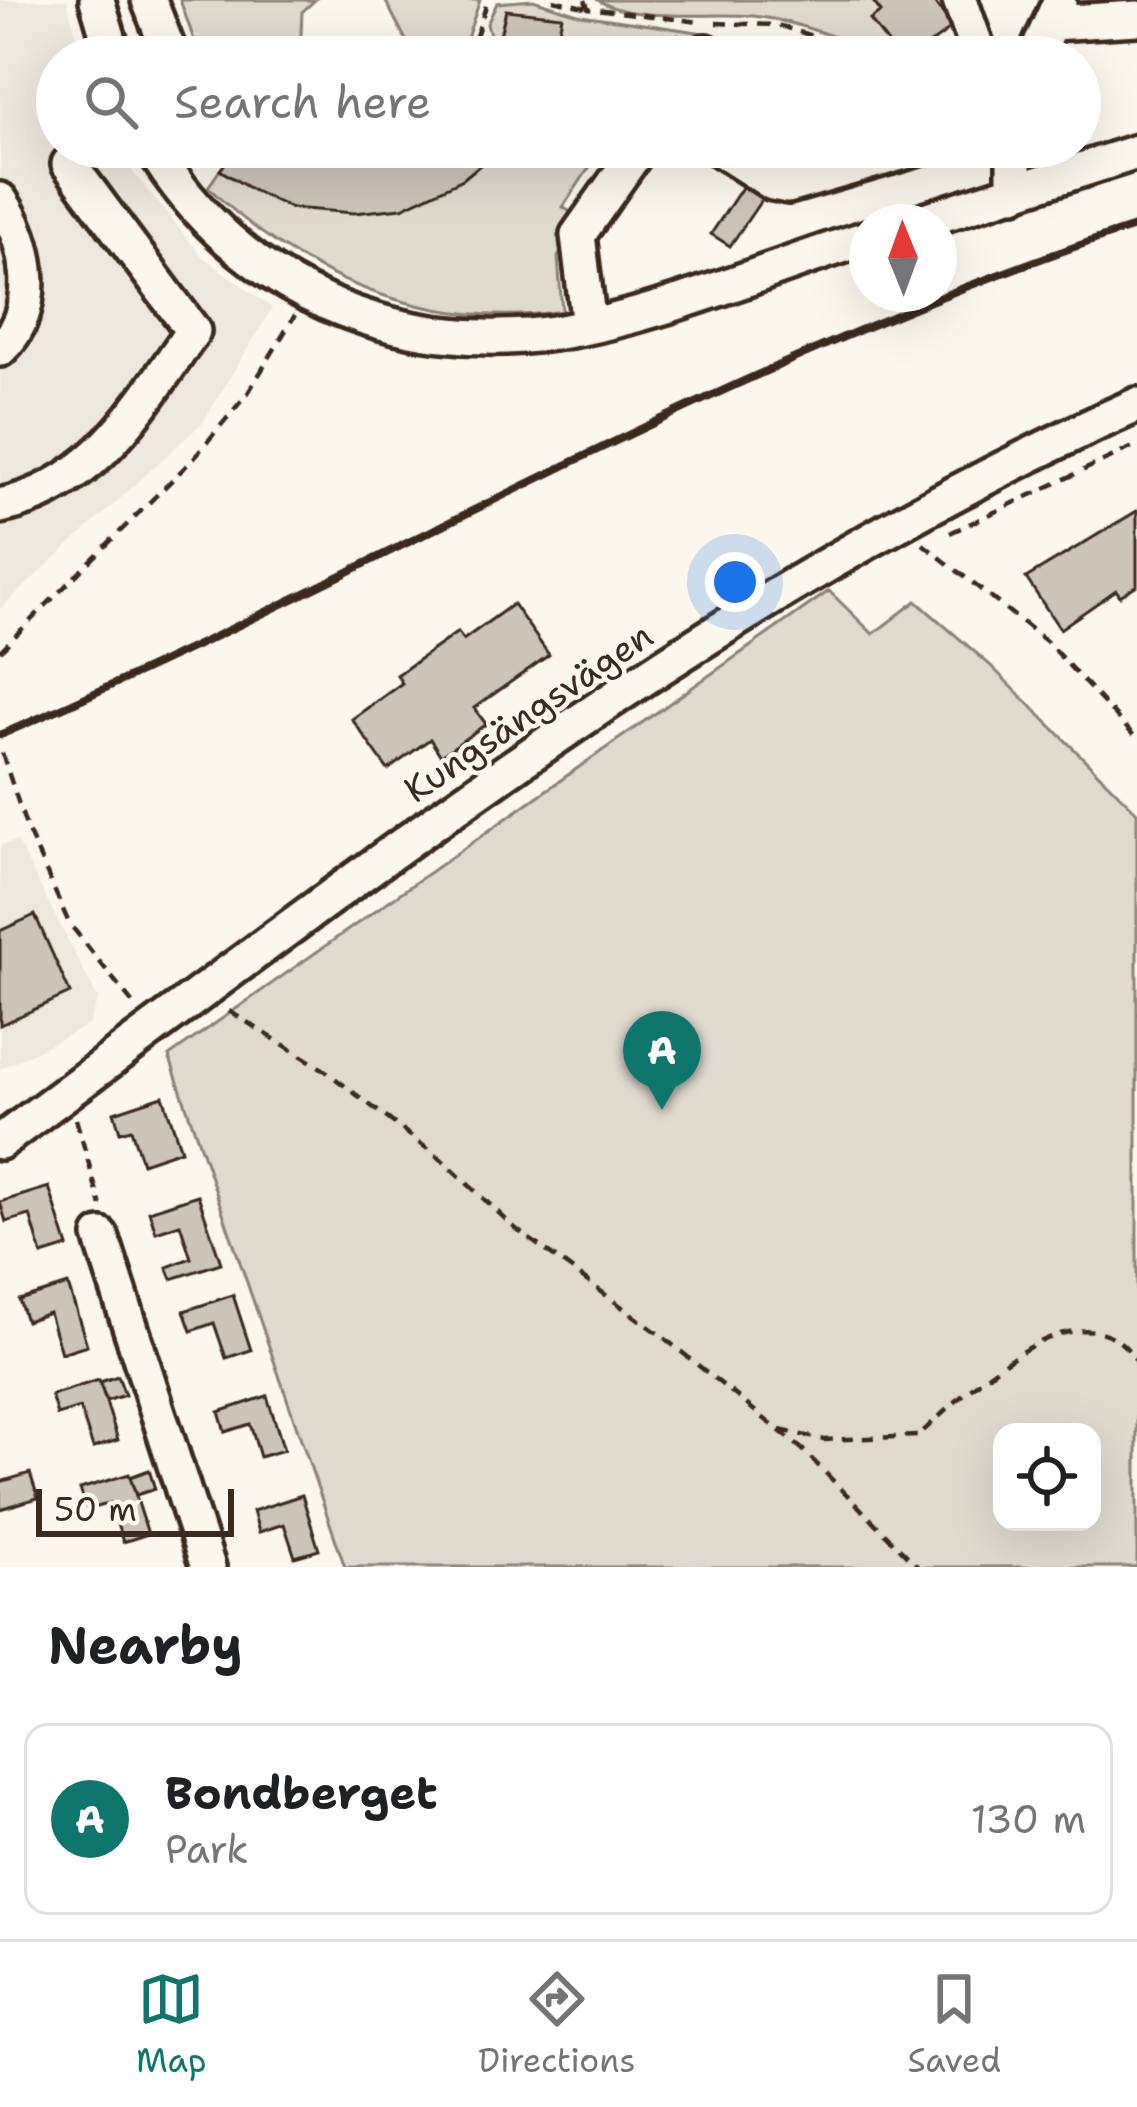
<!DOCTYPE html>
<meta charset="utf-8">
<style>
body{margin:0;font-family:"Shantell Sans",sans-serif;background:#f6f6f6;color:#202124}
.controls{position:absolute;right:36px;bottom:36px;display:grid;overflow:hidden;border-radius:24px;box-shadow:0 12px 48px #0002}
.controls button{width:108px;height:108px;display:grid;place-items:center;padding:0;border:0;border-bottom:3px solid #e0e0e0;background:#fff;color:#202124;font:60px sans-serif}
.compass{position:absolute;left:849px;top:204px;width:108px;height:108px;border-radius:50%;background:#fff;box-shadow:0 12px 48px #0002;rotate:359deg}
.scale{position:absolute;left:36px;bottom:30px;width:198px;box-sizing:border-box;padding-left:12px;border:6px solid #3b2a1e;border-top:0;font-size:33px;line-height:42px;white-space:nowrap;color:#3b2a1e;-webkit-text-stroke:9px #fbf7ec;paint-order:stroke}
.you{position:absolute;left:735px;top:582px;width:42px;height:42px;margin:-30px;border:9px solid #fff;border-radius:50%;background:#1a73e8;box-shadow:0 0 0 18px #1a73e833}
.badge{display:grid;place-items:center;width:78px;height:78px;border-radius:50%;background:#0f766e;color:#fff;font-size:39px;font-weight:700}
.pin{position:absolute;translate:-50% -99px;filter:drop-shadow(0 3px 6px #0008)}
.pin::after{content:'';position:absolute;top:63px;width:42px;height:36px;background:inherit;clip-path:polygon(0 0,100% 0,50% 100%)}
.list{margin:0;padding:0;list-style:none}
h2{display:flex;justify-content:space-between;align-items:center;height:156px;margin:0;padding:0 48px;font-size:51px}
h2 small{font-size:39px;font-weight:400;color:#757577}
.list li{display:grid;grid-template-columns:78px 1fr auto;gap:36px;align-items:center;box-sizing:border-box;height:192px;margin:0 24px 24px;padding:0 24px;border:3px solid #e0e0e0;border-radius:24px}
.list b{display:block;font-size:45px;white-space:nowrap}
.list p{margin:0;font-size:39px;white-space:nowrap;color:#757577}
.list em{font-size:39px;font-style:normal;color:#757577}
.icon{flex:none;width:66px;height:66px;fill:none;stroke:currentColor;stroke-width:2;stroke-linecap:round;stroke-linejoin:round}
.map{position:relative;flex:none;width:1137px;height:1567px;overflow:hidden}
.search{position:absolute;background:#fff;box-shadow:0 12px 48px #0002;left:36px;right:36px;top:36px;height:132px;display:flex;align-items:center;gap:30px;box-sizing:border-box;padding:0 42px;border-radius:66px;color:#757577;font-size:45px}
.sheet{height:372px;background:#fff}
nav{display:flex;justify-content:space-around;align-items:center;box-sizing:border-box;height:168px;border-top:3px solid #e0e0e0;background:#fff;font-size:33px;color:#757577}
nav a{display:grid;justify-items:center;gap:6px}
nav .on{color:#0f766e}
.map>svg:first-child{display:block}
.built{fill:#ede8dd}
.green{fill:#dfd9ce;stroke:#8d8276;stroke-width:3;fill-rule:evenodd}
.building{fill:#ccc4b9;stroke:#3b2a1e;stroke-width:3}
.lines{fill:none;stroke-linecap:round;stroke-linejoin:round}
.minor-casing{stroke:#3b2a1e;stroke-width:42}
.path{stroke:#3b2a1e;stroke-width:4.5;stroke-dasharray:12 9;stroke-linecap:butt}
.minor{stroke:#fbf7ec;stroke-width:33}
.rail{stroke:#3b2a1e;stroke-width:8}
.labels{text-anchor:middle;stroke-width:9;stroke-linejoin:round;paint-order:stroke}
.street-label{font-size:36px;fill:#3b2a1e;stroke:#fbf7ec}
</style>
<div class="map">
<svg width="1137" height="1567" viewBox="0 0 1137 1567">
<rect width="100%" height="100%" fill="#fbf7ec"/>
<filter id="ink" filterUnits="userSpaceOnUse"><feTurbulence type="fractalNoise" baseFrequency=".00833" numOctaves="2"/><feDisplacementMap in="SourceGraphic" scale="24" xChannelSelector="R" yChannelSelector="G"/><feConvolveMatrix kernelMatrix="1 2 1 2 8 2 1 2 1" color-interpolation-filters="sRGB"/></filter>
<g filter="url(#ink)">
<path class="built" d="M0 0H67L82 57H57V147H119L134 174 202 256 272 308 203 422 0 609Z
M17 841 98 999 88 1025 0 1069V845Z"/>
<path class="green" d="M180 0H315L302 12 300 57H200Z
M385 0H480L465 44H408Z
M533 0 581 15 711 34 701 51 678 35 663 57H554L561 17 493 45 487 24 497 3Z
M598 0H872L881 12 871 20 896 54C848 45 802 21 753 16 711 12 631 23 598 0Z
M502 147H603L563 207 579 218 558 257 562 311C429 331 302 279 208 187L220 170 291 208 463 179Z
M829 591 873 634 916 601 990 665 1137 812V1567H345L169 1056ZM1002 1432H1092V1522H1002Z"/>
<path class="building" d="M872 0H933L953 27 914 56 906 47 896 54 870 20 881 12Z
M506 10 562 16 554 57H495Z
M237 147H283L354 158 400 147H502L463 179 402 208 354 213 291 208 252 190 220 170Z
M765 147H801L787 168 762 152Z
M810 147H875L815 166Z
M743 186 762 199 730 246 711 234Z
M1137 511V585L1120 596 1116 590 1060 629 1026 578Z
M513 604 549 655 474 708 486 724 441 756 430 739 388 770 352 719 402 683 397 675 458 632 463 640Z
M35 915 70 993 0 1025V931Z
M163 1096 181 1150 142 1163 131 1129 120 1132 114 1112Z
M49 1187 68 1247 42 1255 30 1215 6 1222 0 1202Z
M198 1195 221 1263 172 1279 167 1267 191 1258 180 1224 156 1232 149 1211Z
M68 1285 87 1345 61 1353 49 1313 26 1321 19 1300Z
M233 1295 251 1350 226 1358 214 1323 191 1331 184 1311Z
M118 1376 125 1395 106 1401 100 1382Z
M99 1380 118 1440 93 1448 80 1408 57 1415 51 1395Z
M267 1396 284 1450 260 1457 250 1424 225 1432 219 1412Z
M149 1470 155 1489 136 1495 130 1477Z
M30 1473 38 1498 0 1509V1482Z
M129 1474 148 1534 123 1542 110 1503 87 1510 80 1489Z
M302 1495 319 1550 295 1557 284 1524 259 1532 253 1511Z"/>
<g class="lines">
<g class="minor-casing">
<path id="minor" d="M97 0 114 57
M149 0 171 57
M960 0 980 57
M1052 23 1137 18
M702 57 706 52
M1035 57 1059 4
M152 147C237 290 396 357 560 332 665 315 765 269 867 238
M717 147 773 183 788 186 922 147
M1014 147V193
M0 200C29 243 42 310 0 349
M919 222 1137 152
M589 326 578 235 640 147
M0 506C96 486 140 406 193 331L69 164
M0 1142C364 874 721 589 1137 405
M101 1236 208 1567"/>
</g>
<path class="path" d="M553 0 588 8
M585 0 588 8 699 22
M716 23 777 25 880 57
M469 57 488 0
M925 57 946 44
M950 533 1137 445
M923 544 1046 641 1137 739
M0 651 193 459 248 393 295 315
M2 753 27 829 69 923 134 1005
M229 1011 323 1069 442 1160 516 1229 663 1337 802 1449 918 1567
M76 1119 101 1206
M780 1430 824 1440 918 1436C966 1392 1084 1274 1137 1362"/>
<use href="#minor" class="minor"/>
<path class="rail" d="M0 735C382 570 739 354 1137 226"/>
</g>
</g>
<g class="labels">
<g class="street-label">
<text transform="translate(528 712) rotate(-34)" y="13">Kungsängsvägen</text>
</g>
</g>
</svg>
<div class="controls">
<button><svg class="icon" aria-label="locate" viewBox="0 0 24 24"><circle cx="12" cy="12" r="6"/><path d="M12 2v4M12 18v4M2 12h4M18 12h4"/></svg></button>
</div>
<svg class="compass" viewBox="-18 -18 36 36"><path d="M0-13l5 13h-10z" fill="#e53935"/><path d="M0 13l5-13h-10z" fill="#757577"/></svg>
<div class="scale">50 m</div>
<div class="you"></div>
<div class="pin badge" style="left:662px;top:1110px">A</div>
<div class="search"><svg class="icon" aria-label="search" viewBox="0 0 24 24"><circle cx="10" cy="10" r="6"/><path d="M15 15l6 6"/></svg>Search here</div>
</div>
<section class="sheet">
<h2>Nearby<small></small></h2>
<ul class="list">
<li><span class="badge">A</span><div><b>Bondberget</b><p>Park</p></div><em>130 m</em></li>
</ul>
</section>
<nav>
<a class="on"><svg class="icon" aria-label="map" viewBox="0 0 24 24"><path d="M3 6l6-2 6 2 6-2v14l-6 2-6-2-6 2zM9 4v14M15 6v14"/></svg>Map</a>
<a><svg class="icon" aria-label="directions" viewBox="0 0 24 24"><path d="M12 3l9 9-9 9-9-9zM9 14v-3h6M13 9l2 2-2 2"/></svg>Directions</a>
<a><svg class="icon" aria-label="saved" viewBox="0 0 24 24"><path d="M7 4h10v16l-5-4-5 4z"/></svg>Saved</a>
</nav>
